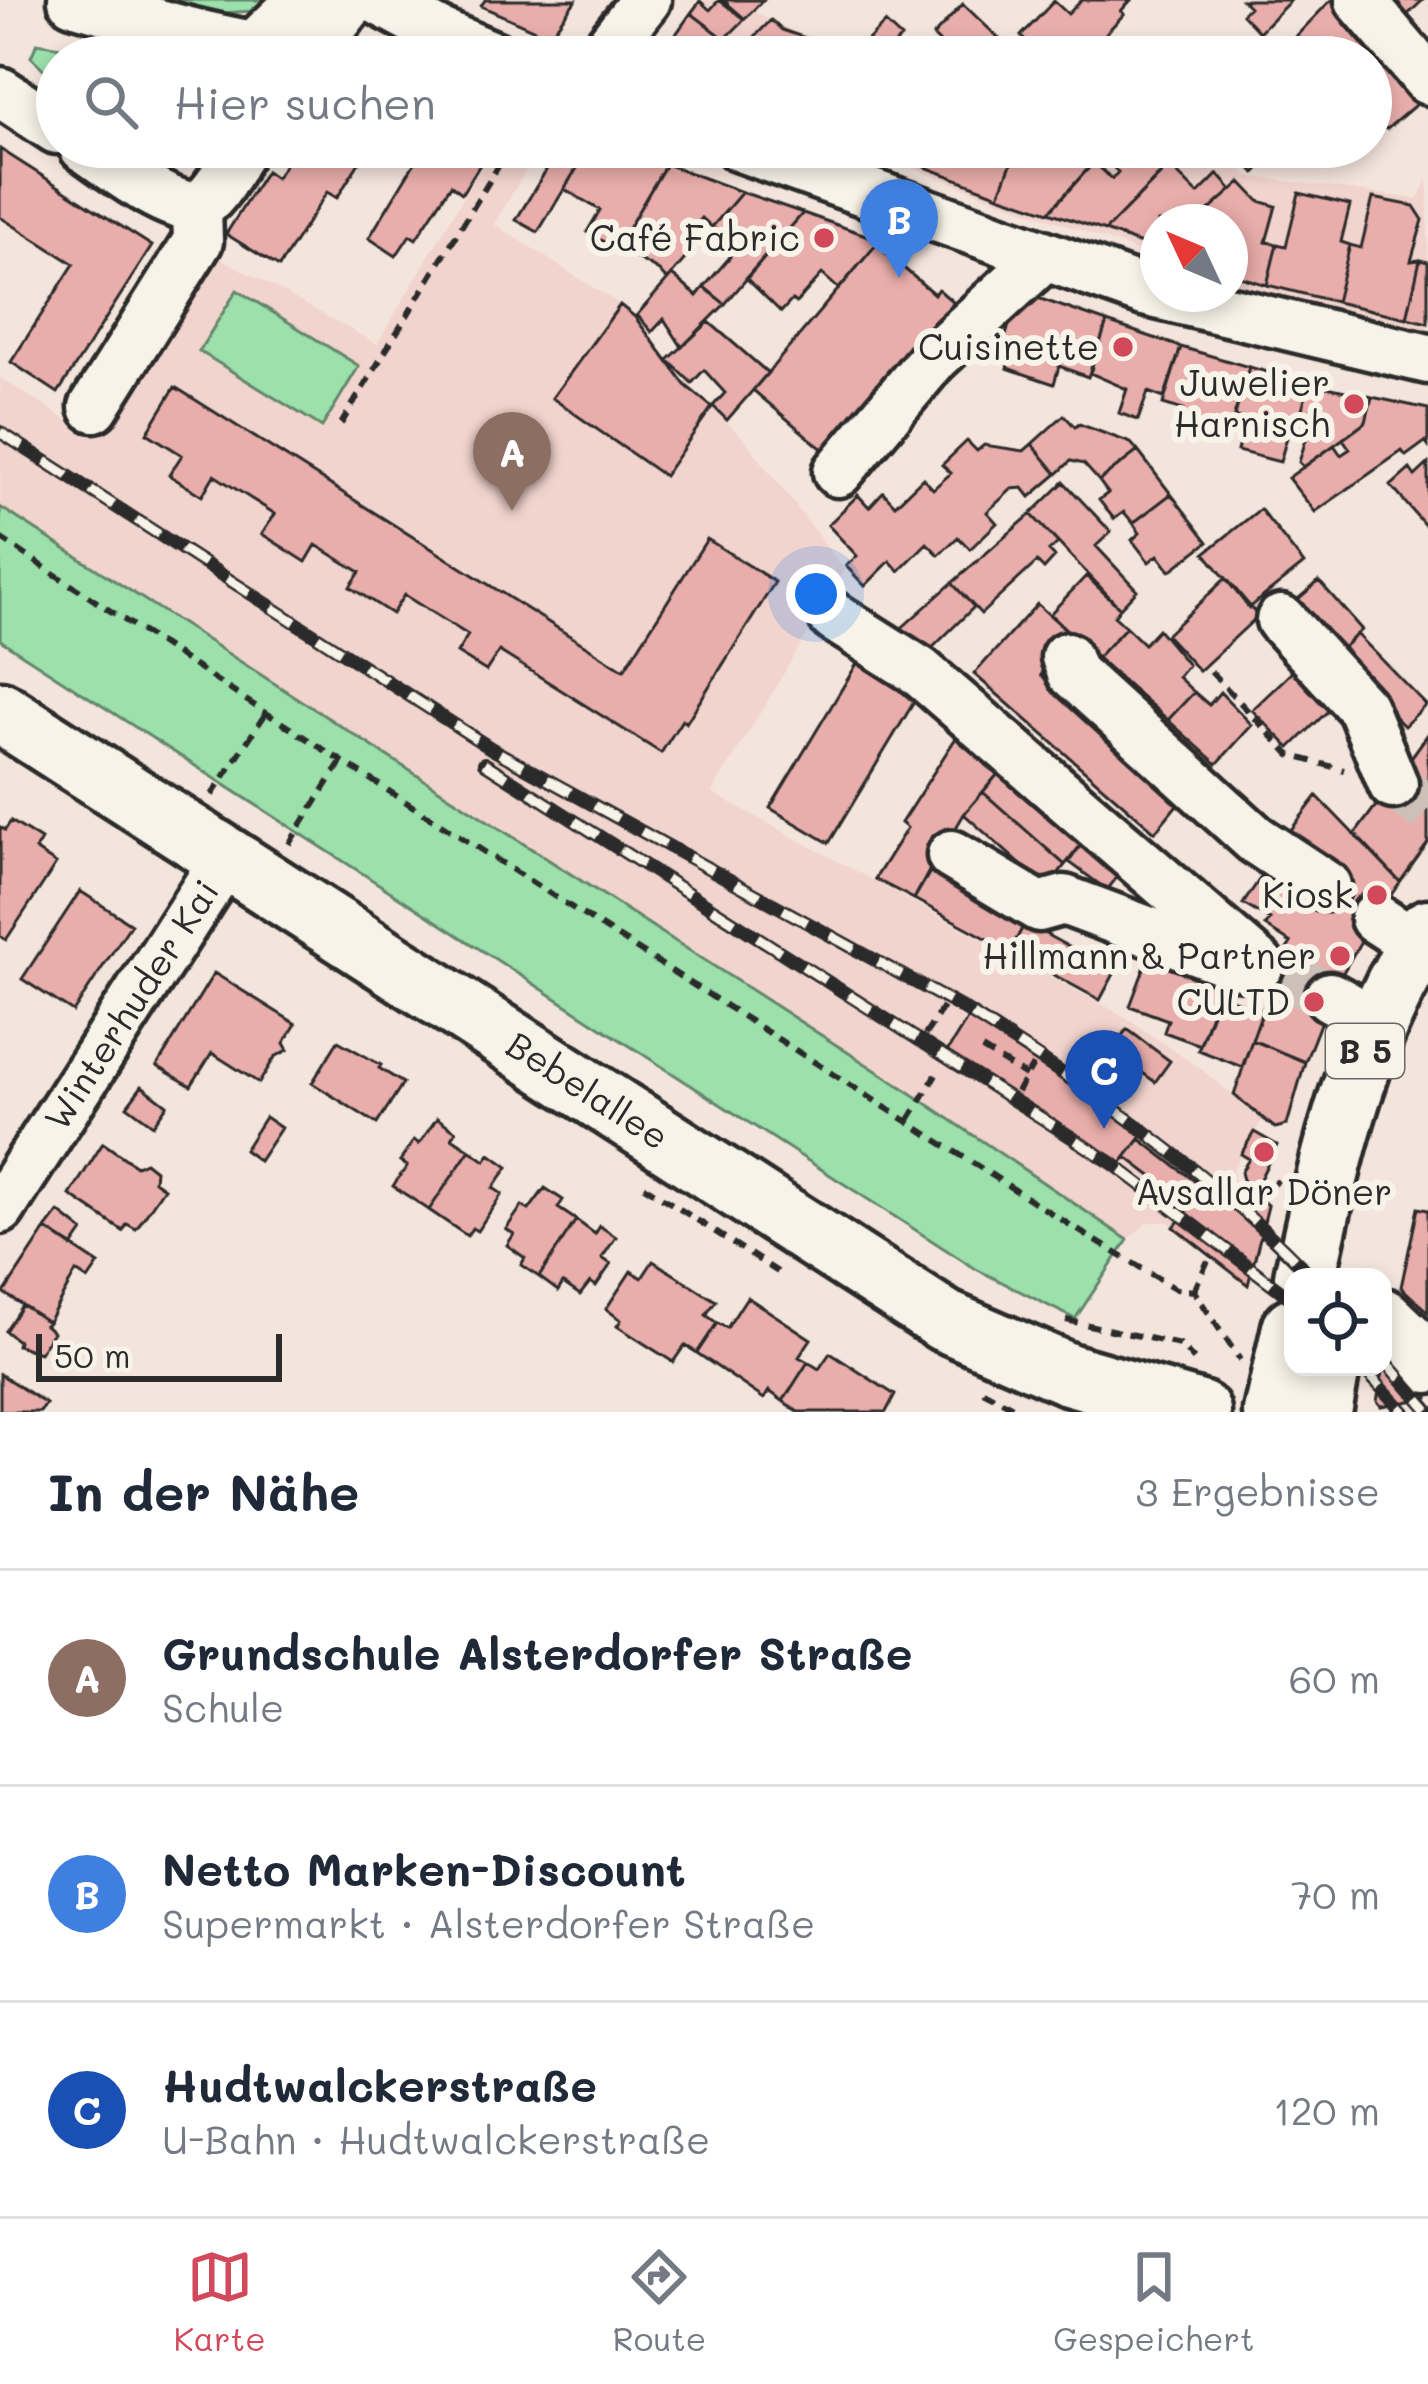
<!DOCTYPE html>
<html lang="de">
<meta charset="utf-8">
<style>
body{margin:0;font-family:Mali,sans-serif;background:#f6f6f7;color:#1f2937}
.controls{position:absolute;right:36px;bottom:36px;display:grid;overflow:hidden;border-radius:24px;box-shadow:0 6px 18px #0003}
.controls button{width:108px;height:108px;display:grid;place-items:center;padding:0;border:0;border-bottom:3px solid #e0e1e3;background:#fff;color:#1f2937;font:60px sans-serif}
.compass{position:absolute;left:1140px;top:204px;width:108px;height:108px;border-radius:50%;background:#fff;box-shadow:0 6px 18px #0003;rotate:314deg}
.scale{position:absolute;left:36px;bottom:30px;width:246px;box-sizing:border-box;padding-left:12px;border:6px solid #2b2b2b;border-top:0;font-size:33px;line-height:42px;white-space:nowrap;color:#2b2b2b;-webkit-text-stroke:9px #f7f3e8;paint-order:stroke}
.you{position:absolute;left:816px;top:594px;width:42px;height:42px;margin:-30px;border:9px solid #fff;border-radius:50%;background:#1a73e8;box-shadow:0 0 0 18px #1a73e833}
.badge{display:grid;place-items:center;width:78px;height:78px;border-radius:50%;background:#d1495b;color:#fff;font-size:39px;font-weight:700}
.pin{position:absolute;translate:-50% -99px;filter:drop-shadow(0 3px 6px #0008)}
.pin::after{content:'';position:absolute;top:63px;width:42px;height:36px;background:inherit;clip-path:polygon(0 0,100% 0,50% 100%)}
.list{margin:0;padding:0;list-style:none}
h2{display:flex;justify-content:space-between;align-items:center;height:156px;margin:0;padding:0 48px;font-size:51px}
h2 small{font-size:39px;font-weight:400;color:#747a83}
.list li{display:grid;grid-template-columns:78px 1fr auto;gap:36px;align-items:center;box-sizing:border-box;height:216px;padding:0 48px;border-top:3px solid #e0e1e3}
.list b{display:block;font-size:45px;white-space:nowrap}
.list p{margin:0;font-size:39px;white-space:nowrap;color:#747a83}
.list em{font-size:39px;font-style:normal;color:#747a83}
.icon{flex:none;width:66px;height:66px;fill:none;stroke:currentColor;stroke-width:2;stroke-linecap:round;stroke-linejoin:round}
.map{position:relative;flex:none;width:1428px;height:1412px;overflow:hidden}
.search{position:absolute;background:#fff;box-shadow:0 6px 18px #0003;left:36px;right:36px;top:36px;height:132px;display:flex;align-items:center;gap:30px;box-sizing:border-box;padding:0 42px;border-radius:66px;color:#747a83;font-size:45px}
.sheet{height:804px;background:#fff}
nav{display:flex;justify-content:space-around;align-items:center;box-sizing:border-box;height:168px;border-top:3px solid #e0e1e3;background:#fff;font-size:33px;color:#747a83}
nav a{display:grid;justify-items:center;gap:6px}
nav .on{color:#d1495b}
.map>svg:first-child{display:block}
.built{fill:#f1d4cd}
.green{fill:#9ce0ac;stroke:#64866c;stroke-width:3}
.building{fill:#e9aeab;stroke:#2b2b2b;stroke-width:3}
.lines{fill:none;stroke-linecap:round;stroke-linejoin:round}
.minor-tunnel{stroke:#ccc0b9;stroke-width:48;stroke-dasharray:48 24;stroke-linecap:butt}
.minor-casing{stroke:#2b2b2b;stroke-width:57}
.major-casing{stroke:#2b2b2b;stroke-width:69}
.path{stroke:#2b2b2b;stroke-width:6;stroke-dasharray:12 9;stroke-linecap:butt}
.minor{stroke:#f7f3e8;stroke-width:48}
.major{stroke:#f7f3e8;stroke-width:60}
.rail-casing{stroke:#2b2b2b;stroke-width:14}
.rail{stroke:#f7f3e8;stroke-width:9;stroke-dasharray:27;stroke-linecap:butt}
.poi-dot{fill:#d1495b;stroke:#f7f3e8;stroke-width:4.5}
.labels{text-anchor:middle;stroke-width:12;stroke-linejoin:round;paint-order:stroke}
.shield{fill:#f7f3e8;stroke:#686764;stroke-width:3}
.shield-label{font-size:33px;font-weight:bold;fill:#2b2b2b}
.poi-label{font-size:36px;fill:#2b2b2b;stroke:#f7f3e8;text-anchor:end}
.street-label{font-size:36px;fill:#2b2b2b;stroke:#f7f3e8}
</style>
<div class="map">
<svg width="1428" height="1412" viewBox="0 0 1428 1412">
<rect width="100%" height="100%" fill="#f4e5dc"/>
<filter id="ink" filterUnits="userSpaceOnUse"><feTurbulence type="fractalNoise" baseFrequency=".00833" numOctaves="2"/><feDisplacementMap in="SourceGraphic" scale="24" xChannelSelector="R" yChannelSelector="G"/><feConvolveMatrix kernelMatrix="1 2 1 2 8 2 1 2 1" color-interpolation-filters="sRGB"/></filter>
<g filter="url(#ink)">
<path class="built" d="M701 0H730L845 57H660Z
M493 147H540L494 224 633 313 678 373 746 441 845 571 712 793 1125 1017 1202 1070 1263 1119 1232 1170 1234 1179 1244 1192 1249 1188 1268 1206 1248 1285 1168 1222H1148L1128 1240 911 1093 0 507V378L86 432 208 251 377 344Z
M856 147H1216L1248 176 1417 199 1428 179V330L1269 295 1230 283V222H1158V259Z"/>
<path class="green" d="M151 0H287L262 20 252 11 223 13Z
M37 43 121 57H57V82L31 57Z
M237 290 359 366 322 427 199 351Z
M0 507 911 1093 1128 1240 1075 1319 976 1269 0 640Z"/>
<path class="building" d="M485 0H576L554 30 544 34 481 6Z
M719 0 745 19 725 39 691 13 700 1 710 10Z
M723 0H763L745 19Z
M1082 0H1131L1121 11 1124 14 1097 43 1093 39 1080 53 1076 49 1069 57H1043L1021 36 1054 1 1068 14Z
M1242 0H1291L1259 32 1242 14 1249 7Z
M1331 0H1337L1420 101 1387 129 1371 125V57H1276Z
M1381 0H1423L1401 21Z
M963 4 1009 48 1000 57H954L933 36Z
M691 13 725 39 739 52 734 57H660Z
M771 20 782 30 829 46 825 57H735Z
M885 23 901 38 884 55 868 40Z
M296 147 367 150 337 198 327 192 279 267 226 234 266 171 276 178Z
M447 147H471L486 155 462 193 451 185 416 239 410 235 396 256 369 238 423 149 439 159Z
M547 147H590L538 232 516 220 548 167 538 162Z
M590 147H620L666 164 616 249 587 232 600 210 564 189Z
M869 147H915L904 159Z
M915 147H1024L1013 159 999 195 904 159Z
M1024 147 1050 150 1108 147 1049 212 999 195 1013 159Z
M1232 147H1280L1255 173Z
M0 149 152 246 58 393 11 362 74 264 0 217Z
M1136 149 1161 174 1105 231 1049 212 1094 162 1112 179 1118 172 1115 169Z
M666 164 742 192 712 227 702 218 690 233 702 239 667 280 659 271 617 247Z
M1169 165 1198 194 1218 174 1232 190 1196 222H1158V250L1105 231Z
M1241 182 1259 201 1276 206 1266 242 1277 244 1267 285 1230 274V222H1196Z
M742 192 803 213 725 304 704 287 730 257V242L712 227Z
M1299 193 1350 205 1341 242 1350 245 1336 302 1267 285 1277 244 1286 246Z
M1373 198 1414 206 1423 220 1411 261 1420 260 1407 318 1336 302 1350 245 1361 248Z
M803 213 880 240 839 289 822 274 796 303 792 300 781 312 746 278Z
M880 240 890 248 886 253 934 294 938 289 961 309 834 459 753 390Z
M1420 260 1428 262V323L1407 318Z
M672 275 697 296 704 287 725 304 682 347 664 319 652 332 637 315Z
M1035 297 1107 322 1088 377 1059 366 1054 384 1007 368 1011 357 1005 354 1009 344 1004 342 1012 315Z
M620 305 635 317 685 385 712 407 664 476 552 398Z
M709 322 768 373 727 420 713 406 725 393 704 370 692 383 668 360Z
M1107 322 1181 347 1164 398 1148 392 1138 420 1119 413 1127 389 1090 373Z
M1181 347 1249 367 1232 425 1221 421 1219 429 1180 418 1183 410 1163 404Z
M1249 367 1309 383 1296 432 1289 430 1280 462 1237 451 1245 419 1234 416Z
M1309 383 1372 397 1366 422 1304 467 1299 462 1307 436 1296 432Z
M175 387 624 670 707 539 775 582 686 723 682 720 661 753 499 651 486 671 457 653 468 635 404 595 392 614 350 587 360 572 316 545 306 562 262 534 275 514 214 475 202 496 169 475 182 455 147 433Z
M1372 397 1428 409V446L1425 442 1406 456 1402 451 1315 512 1288 478 1334 445 1341 455 1350 449 1343 439 1366 422Z
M1064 415 1075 427 1079 424 1131 443 1138 451 1099 481 1084 464 1071 461 1057 474 1032 444Z
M967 441 977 451 984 445 1024 451 1032 444 1057 474 1030 497 1023 488 1012 489 987 512 997 523 970 549 958 537 939 555 927 543 899 571 890 561 865 586 846 566 857 556 828 525 858 495 869 507 883 492 895 505 923 478 933 489 951 473 942 465Z
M1138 451 1171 494 1133 523 1124 512 1114 519 1099 500 1108 493 1099 481Z
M1428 464V529L1391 486 1410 469 1415 476Z
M1064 482 1111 532 1096 546 1137 590 1120 608 1031 514Z
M1171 494 1208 542 1170 571 1158 555 1149 562 1132 540 1140 533 1133 523Z
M1260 509 1304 564 1249 608 1205 553Z
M1031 514 1058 543 1049 551 1055 557 1044 569 1037 562 981 614 952 583Z
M1086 576 1120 608 1114 616 1126 627 1097 658 1050 614Z
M1226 578 1258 616 1199 671 1166 635Z
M1319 581 1362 630 1334 656 1324 644 1331 636 1298 599Z
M952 583 974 607 922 658 896 633Z
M1037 604 1073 636 1041 675 1181 800 1155 832 974 674Z
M1126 627 1144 644 1158 629 1188 665 1178 677 1194 692 1168 720 1097 658Z
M1357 634 1426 705 1404 726 1334 656Z
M861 657 920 692 829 843 770 808Z
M1295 669 1332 707 1290 748 1252 710Z
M1194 692 1209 705 1220 692 1252 725 1217 764 1168 720Z
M961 730 1003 768 964 814 914 899 875 879 907 828 901 823Z
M1428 734V799L1397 777Z
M1003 768 1084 841 1065 865 983 792Z
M1397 777 1428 799V843L1400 882 1355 834Z
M983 792 1065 865 1047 888 964 814Z
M1317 796 1400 882 1369 927 1322 894 1280 844Z
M11 821 41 840 35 850 56 864 6 940 0 936V827L5 830Z
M1084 841 1127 865 1107 890 1069 862Z
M1269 865 1322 894 1369 927 1334 988 1281 958 1291 943 1265 926 1270 920 1243 904Z
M929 871 1025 923 1010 951 914 899Z
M80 891 131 924 73 1012 22 979Z
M1025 923 1115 972 1100 1000 1010 951Z
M1150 953 1224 981 1200 1045 1164 1032 1168 1020 1130 1006Z
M1281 958 1334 988 1305 1062 1252 1040Z
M214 973 296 1024 284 1043 288 1050 275 1057 259 1083 212 1053 191 1086 157 1066Z
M1218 994 1263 1011 1242 1067 1198 1050Z
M968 1018 1146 1131 1120 1165 945 1055Z
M1127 1029 1170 1061 1155 1082 1111 1050Z
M1252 1040 1305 1062 1287 1125 1275 1128 1234 1095Z
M338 1041 381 1065 379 1068 403 1083 377 1124 312 1083Z
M142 1086 167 1105 153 1125 127 1106Z
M265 1117 281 1128 259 1161 244 1150Z
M437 1118 456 1131 452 1138 470 1150 429 1210 393 1186 407 1166 400 1161 414 1140 419 1144Z
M1254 1132 1277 1145 1256 1187 1243 1180 1241 1172 1249 1159 1241 1154Z
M1140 1139 1230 1208 1249 1188 1268 1206 1248 1285 1174 1227 1191 1206 1126 1157Z
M103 1143 136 1166 145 1162 155 1170 154 1181 164 1188 136 1229 127 1224 123 1231 70 1195Z
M470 1150 485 1161 490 1154 508 1167 493 1188 502 1194 477 1231 472 1228 467 1236 429 1210Z
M545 1188 563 1200 558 1208 576 1220 539 1277 521 1265 525 1258 507 1245 514 1234 506 1229 522 1206 529 1210Z
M1418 1208 1428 1210V1312L1401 1287Z
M59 1212 83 1231 72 1247 46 1229Z
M576 1220 595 1234 600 1226 616 1237 602 1258 611 1264 596 1286 590 1282 580 1295 563 1283 558 1291 539 1277Z
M46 1229 99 1264 88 1280 76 1272 48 1322 4 1293Z
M653 1261 716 1301 706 1315 717 1323 697 1353 685 1345 673 1362 617 1326 621 1320 606 1309 631 1271 642 1278Z
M747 1297 811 1339 799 1357 808 1362 783 1401 769 1391 764 1399 697 1353 717 1323 727 1328Z
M22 1305 48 1322 45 1325 53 1332 39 1353 17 1345 18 1341 5 1331Z
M1388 1348 1428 1379V1398L1381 1406 1377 1401Z
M830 1353 895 1395 886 1412H798L783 1401 808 1362 819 1369Z
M0 1374 46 1404 40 1412H0Z"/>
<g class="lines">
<path class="minor-tunnel" d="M1393 784 1428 810
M1277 970 1330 997"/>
<g class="minor-casing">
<g id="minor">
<path d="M73 0C111 11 279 62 308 47 325 39 341 15 353 0"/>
<path d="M378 0 441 34 495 57"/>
<path d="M1360 0 1428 80"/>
<path d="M255 45 302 0"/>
<path d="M601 57 646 0"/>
<path d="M0 92 57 129"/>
<path d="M84 147C107 162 180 220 203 203 220 191 231 164 242 147"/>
<path d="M740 147 1144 291 1428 359"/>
<path d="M94 407 198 241 197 208"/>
<path d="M838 472 933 359 1045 256"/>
<path d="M834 617 919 671 1259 965"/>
<path d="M1281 620 1362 708 1393 784"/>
<path d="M1066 657 1072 673 1255 839 1326 886"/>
<path d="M952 855 1039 907 1064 900 1235 964 1249 965"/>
<path d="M1375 918 1418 946"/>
<path d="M1330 997 1377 1023"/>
<path id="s1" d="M0 1209 226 858"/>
</g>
</g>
<g class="major-casing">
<g id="major">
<path id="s2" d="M0 712 945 1321 1068 1374 1200 1412"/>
<path d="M1305 1277C1332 1151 1356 1040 1428 930"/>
<path d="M1383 1319 1428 1362"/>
<path d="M1274 1412 1293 1328"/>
<path d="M1321 1412 1329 1367"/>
</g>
</g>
<path class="path" d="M341 424 510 147
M0 538 235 693 1081 1232 1176 1289 1194 1291 1240 1360
M1211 672 1290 755 1344 770
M212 795 266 713
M289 844 342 761
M925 1035 943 1007
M982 1049 1026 1076
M1017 1092 1033 1065
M909 1120 936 1075
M644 1186 784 1276
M1258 1197 1278 1180
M1194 1291 1210 1256
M1066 1320 1180 1345 1194 1360
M983 1391 1022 1412"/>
<use href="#minor" class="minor"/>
<use href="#major" class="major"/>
<g class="rail-casing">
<path id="rail" d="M0 432 492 749 962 1008C1094 1092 1202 1164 1312 1277
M484 763 1112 1163 1293 1300
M1383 1358 1428 1410
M1362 1367 1404 1412"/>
</g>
<use href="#rail" class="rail"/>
</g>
</g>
<g class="poi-dot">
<circle cx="824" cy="238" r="12"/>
<circle cx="1123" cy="347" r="12"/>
<circle cx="1354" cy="404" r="12"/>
<circle cx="1377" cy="895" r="12"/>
<circle cx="1340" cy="956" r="12"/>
<circle cx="1314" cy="1002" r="12"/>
<circle cx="1264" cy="1152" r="12"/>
</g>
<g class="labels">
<rect class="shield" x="1326" y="1024" width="78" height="54" rx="9"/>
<g class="shield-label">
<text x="1365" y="1063">B 5</text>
</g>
<g class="poi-label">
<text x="800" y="251">Café Fabric</text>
<text x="1099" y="360">Cuisinette</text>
<text x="1330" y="396">Juwelier<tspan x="1330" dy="41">Harnisch</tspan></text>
<text x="1353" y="908">Kiosk</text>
<text x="1316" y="969">Hillmann &amp; Partner</text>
<text x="1290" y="1015">CULTD</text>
<text x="1264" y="1205" text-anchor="middle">Avsallar Döner</text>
</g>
<g class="street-label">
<text dy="13" stroke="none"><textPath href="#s1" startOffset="243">Winterhuder Kai</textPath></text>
<text dy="13" stroke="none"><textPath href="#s2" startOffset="699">Bebelallee</textPath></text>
</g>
</g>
</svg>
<div class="controls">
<button><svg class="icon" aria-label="locate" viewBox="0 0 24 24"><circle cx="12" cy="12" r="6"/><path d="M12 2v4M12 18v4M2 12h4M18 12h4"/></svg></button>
</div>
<svg class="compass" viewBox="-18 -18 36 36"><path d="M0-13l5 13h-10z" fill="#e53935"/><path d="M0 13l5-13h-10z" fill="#747a83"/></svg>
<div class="scale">50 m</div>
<div class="you"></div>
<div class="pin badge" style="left:512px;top:511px;background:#8d6e63">A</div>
<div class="pin badge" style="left:899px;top:278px;background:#3f7fe0">B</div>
<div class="pin badge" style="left:1104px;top:1129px;background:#1a4fb4">C</div>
<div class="search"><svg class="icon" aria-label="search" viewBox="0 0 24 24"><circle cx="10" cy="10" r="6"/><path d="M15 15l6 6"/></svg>Hier suchen</div>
</div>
<section class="sheet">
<h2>In der Nähe<small>3 Ergebnisse</small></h2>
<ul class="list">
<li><span class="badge" style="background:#8d6e63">A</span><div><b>Grundschule Alsterdorfer Straße</b><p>Schule</p></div><em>60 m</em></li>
<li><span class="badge" style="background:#3f7fe0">B</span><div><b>Netto Marken-Discount</b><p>Supermarkt · Alsterdorfer Straße</p></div><em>70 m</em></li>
<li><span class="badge" style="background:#1a4fb4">C</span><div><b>Hudtwalckerstraße</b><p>U-Bahn · Hudtwalckerstraße</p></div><em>120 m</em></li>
</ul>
</section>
<nav>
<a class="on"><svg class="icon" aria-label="map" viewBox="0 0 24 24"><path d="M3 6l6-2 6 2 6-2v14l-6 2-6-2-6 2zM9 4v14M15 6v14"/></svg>Karte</a>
<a><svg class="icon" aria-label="directions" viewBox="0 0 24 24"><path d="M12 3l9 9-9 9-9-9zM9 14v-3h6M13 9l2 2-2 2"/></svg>Route</a>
<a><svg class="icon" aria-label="saved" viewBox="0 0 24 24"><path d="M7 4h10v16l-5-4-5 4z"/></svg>Gespeichert</a>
</nav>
